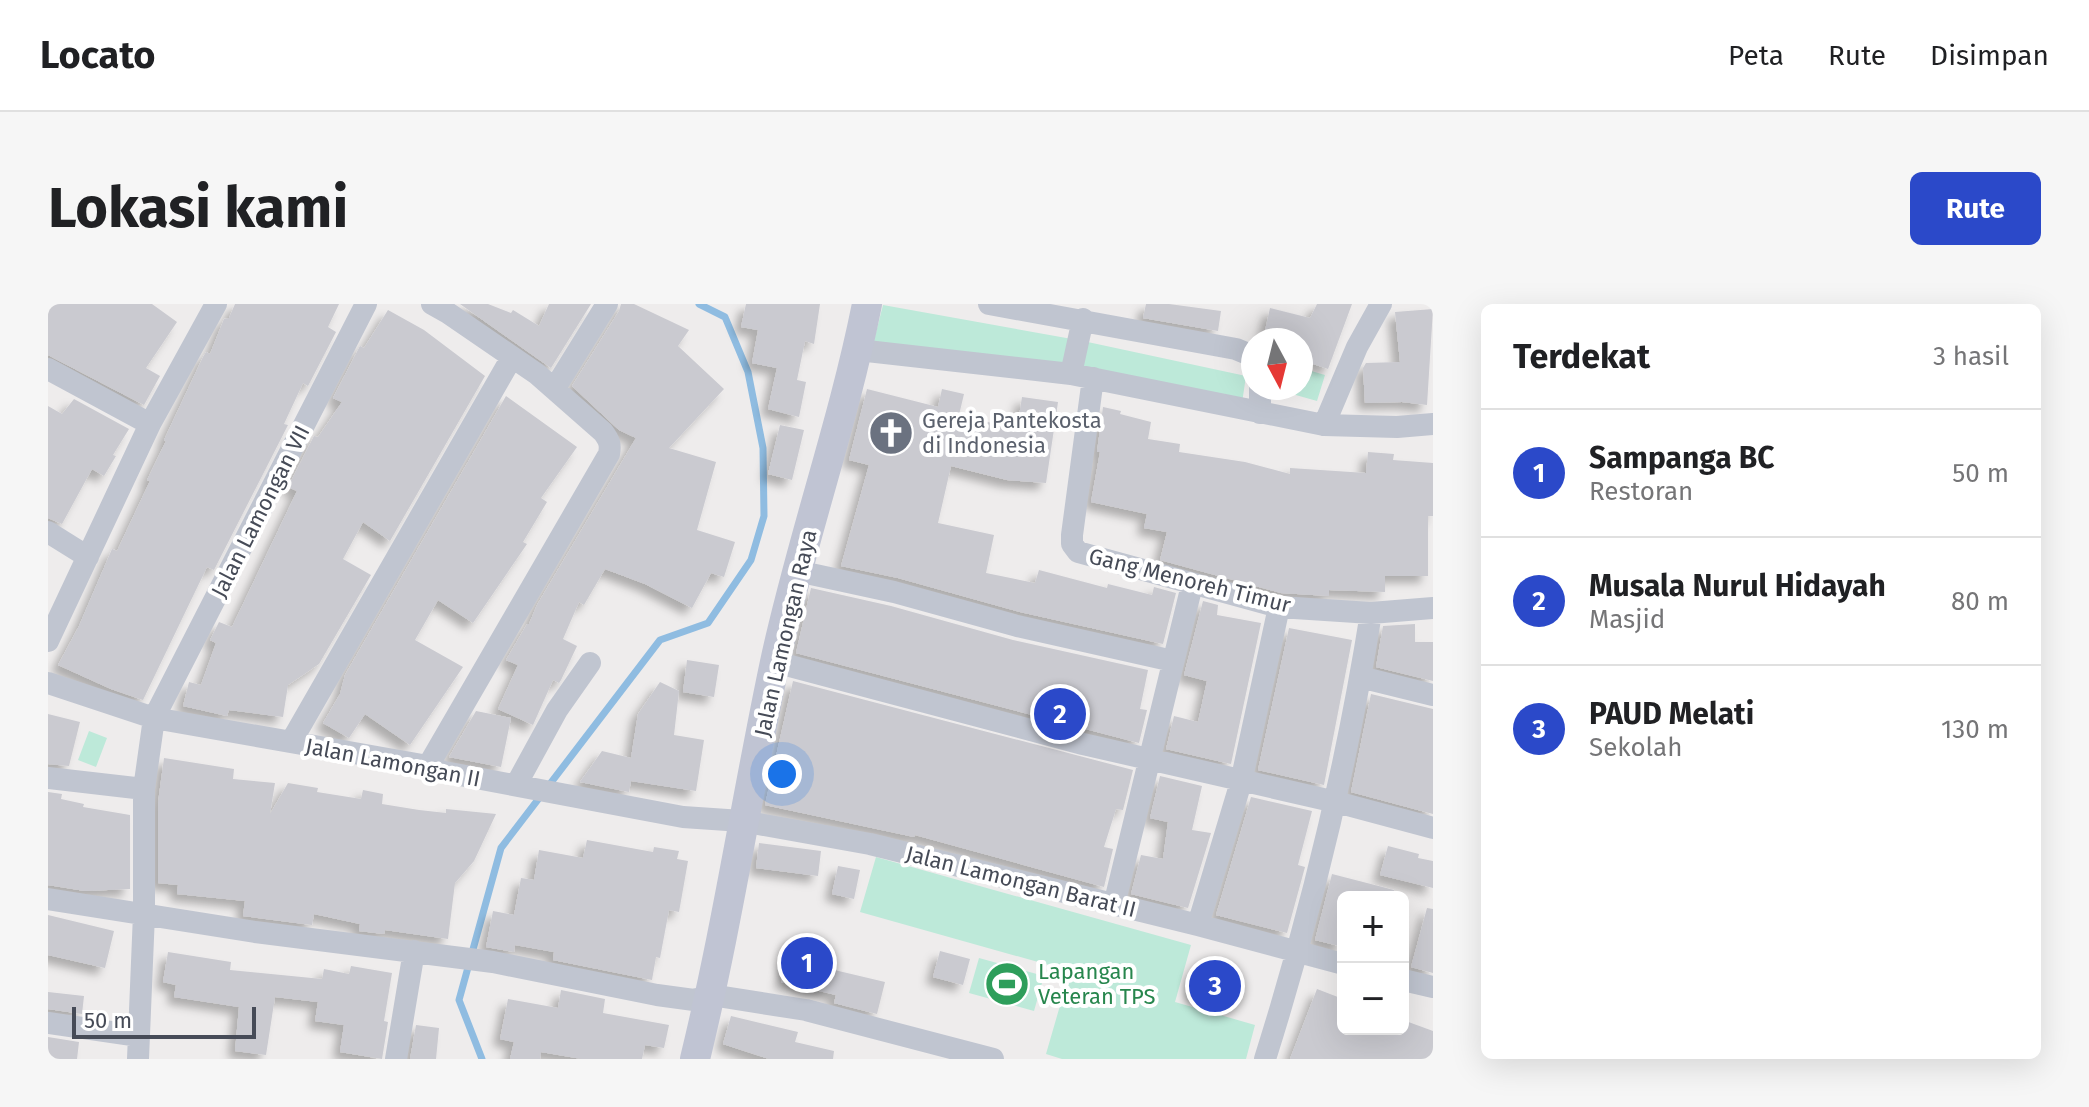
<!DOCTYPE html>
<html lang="id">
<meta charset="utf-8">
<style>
body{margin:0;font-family:"Fira Sans",sans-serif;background:#f6f6f6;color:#202124}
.controls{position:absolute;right:24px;bottom:24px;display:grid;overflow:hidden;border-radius:12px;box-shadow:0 8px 32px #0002}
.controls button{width:72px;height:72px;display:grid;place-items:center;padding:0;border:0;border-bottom:2px solid #e0e0e0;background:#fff;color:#202124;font:40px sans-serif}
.compass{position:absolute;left:1193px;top:24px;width:72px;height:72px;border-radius:50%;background:#fff;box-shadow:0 8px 32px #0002;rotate:173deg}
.scale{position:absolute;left:24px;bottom:20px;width:184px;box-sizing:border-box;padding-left:8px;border:4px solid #464b57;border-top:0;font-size:22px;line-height:28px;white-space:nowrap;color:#464b57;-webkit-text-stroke:6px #fff;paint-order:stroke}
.you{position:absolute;left:734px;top:470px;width:28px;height:28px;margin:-20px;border:6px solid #fff;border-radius:50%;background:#1a73e8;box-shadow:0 0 0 12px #1a73e833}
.badge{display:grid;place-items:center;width:52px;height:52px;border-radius:50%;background:#2b49c9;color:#fff;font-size:26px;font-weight:700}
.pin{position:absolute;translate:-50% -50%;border:4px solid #fff;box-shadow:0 2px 8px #0006}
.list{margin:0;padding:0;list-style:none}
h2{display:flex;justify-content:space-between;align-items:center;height:104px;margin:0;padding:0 32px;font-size:34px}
h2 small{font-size:26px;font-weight:400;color:#757577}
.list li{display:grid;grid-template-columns:52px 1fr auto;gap:24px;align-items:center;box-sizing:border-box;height:128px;padding:0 32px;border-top:2px solid #e0e0e0}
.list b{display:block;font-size:30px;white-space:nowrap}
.list p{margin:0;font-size:26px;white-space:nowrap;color:#757577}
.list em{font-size:26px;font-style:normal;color:#757577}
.map{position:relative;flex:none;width:1385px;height:755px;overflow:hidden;border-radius:12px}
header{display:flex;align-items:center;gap:48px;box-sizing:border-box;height:112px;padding:0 40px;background:#fff;border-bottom:2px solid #e0e0e0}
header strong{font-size:38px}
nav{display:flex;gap:44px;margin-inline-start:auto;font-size:28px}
.intro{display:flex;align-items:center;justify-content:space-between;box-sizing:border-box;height:192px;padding:0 48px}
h1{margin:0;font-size:56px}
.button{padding:20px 36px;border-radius:12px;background:#2b49c9;color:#fff;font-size:28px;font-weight:700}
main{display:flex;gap:48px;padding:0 48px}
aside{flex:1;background:#fff;border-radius:12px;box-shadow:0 8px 32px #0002}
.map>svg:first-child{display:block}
.green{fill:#bde9d9}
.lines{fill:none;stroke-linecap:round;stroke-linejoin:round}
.stream{stroke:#8fbce1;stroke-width:7}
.building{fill:#cacad0;filter:url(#shadow)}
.street{stroke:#c0c5d0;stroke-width:22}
.secondary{stroke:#c0c4d3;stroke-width:30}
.labels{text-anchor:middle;stroke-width:8;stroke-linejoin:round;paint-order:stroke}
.worship-label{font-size:22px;fill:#5b616d;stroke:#fff;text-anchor:start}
.street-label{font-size:22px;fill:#464b57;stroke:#fff}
.leisure-label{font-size:22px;fill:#27864d;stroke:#fff;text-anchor:start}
</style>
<header>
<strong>Locato</strong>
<nav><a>Peta</a><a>Rute</a><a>Disimpan</a></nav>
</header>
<div class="intro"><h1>Lokasi kami</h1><a class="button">Rute</a></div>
<main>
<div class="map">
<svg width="1385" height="755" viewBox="0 0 1385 755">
<defs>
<filter id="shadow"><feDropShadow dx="-7" dy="7" stdDeviation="4" flood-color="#0004"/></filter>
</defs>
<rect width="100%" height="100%" fill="#eeecec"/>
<path class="green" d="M835 1 1035 37 1198 72 1194 99 824 44Z
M1253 64 1277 71 1269 97 1223 84H1253Z
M41 427 59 434 48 463 30 456Z
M828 553 1143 641 1127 698 1207 721 1198 755H1014L998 750 1022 667 812 608Z
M931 654 996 672 986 707 921 689Z"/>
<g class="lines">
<path class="stream" d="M434 755 411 696 453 544 612 336 660 319 703 256 716 212 715 144 700 68 677 13 651 0"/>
</g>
<path class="building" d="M0 0H104L129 18 98 64 112 72 96 101 0 51Z
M187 0H291L280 23 288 28 260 82 255 79 236 120 240 121 166 266 159 263 95 396 63 385 10 361 31 322 64 245 69 247 102 177 99 176 118 137 116 136 155 53 158 48 162 50 176 15 181 14Z
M412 0H440L463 9 465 6 491 22 501 0H543L503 64Z
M573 0H586L641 26 630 42 676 85 621 144 668 158 649 226 687 238 676 273 663 269 644 304 597 280 557 265 536 301 531 298 515 335 529 342 513 376 511 379 505 376 485 421 450 405 470 361 458 356 479 320H481L489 301 588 134 571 126 524 82 571 7Z
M698 0H772L766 40 757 37 749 76 758 78 751 113 720 105 729 64 704 59 710 26 693 23Z
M1098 0H1121L1173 7 1170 27 1095 14Z
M1269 0H1304L1280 65 1253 56V36H1215L1222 4 1262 14Z
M1385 5 1379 101 1354 98 1317 99 1315 64 1318 59 1352 58 1347 8Z
M340 6 376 26 437 72 342 237 315 218 295 255 323 271 271 360 240 381 235 413 181 406 179 412 135 402 141 378 153 381 168 339 162 336 171 318 184 323 249 187 240 183 266 132 270 133 294 98 285 94 312 42 316 44Z
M819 85 890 103 894 85 916 90 911 111 969 125 974 93 1010 98 998 179 959 176 903 162 890 219 946 231 938 269 987 279 991 266 1059 284 1060 280 1104 291 1106 283 1128 289 1115 340 972 308 850 274 793 262 821 161 801 156Z
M458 92 529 143 493 194 499 198 475 238 479 240 425 319 390 296 367 336 415 363 362 441 317 410 301 434 275 419 292 390 297 371Z
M26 95 81 125 65 151 68 152 56 172 44 165 14 220 0 214V102L14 110Z
M1055 103 1073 107 1072 110 1103 118 1100 135 1132 140 1131 148 1197 158 1242 170V164L1318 169 1320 148 1346 150 1345 156 1385 159V212H1380V272H1337V288L1281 286V292L1233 289 1112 256 1119 228 1096 224 1099 210 1043 198 1052 148H1049Z
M732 121 756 126 744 176 720 170Z
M763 284 843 302 965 336 1100 366 1092 405 1099 406 1091 439 748 349Z
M1155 297 1170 301 1169 311 1213 319 1183 460 1118 445 1126 412 1150 418 1159 377 1136 371Z
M1367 320V338H1385V377L1328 363 1335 322Z
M1241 324 1304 336 1276 481 1210 466Z
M639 356 671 361 666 393 635 388Z
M745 377 1085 466 1075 506 1068 505 1056 543 1065 545 1056 583 867 531 866 533 717 501Z
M612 378 631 387 626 431 656 436 648 487 583 477 581 488 532 478 554 447 583 454 590 410Z
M1323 390 1385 405V510L1303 488Z
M428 407 463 414 453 463 401 453Z
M0 410 32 418 21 462 0 460Z
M116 454 186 465 185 475 227 479 222 510 240 479 270 484 269 488 313 495 315 486 335 490 334 500 371 506 398 509V505L448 510 426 557 407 579 400 635 337 626 336 630 311 627 312 620 266 610 264 621 195 612 197 597 129 590 130 581 110 579V499Z
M1112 472 1154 482 1144 526 1163 529 1140 604 1083 590 1093 551 1115 555 1120 518 1102 514Z
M0 488 14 490 13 495 36 500 35 503 82 511V585L37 587 0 581Z
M1203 493 1264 507 1250 561 1257 563 1239 629 1168 611Z
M539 536 605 548 606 543 631 547 629 555 640 557 631 608 621 606 612 654 608 653 604 676 505 656 506 648 467 641 466 648 438 643 445 607 466 611 473 574 486 576 491 546 535 554Z
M711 539 773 547 770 572 708 564Z
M1340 542 1371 550 1370 554 1385 557V584L1332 571Z
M790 562 812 566 806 595 784 590Z
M1284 570 1346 586 1345 593H1295V643L1267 636Z
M1379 604 1385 605V669L1363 663Z
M0 611 66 627 57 664 0 651Z
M744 633 783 643 778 664 837 678 829 710 786 699 788 691 733 678Z
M892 647 922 655 915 681 885 673Z
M120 648 183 658 182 666 274 675 276 665 301 670 303 662 344 669 336 717 340 718 334 755 292 748 296 721 267 717 270 698 227 693 218 751 187 747 191 703 126 693 128 681 115 678Z
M1147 667 1190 673 1187 697 1144 691Z
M1269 685 1295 695V725H1355V716L1385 727V755H1242Z
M513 686 557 695 555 709 621 721 616 744 597 741 594 755H534L493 748 492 755H462L466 738 452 735 460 695 510 704Z
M0 688 36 692 34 710 0 705Z
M683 712 750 728 747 738 786 747 785 755H721L675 740Z
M368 721 391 724 388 755H362Z
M0 733 31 738 29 755H0Z"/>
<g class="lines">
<path class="street" d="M941 0 1188 45 1200 50 1205 55
M810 46 1023 70 1276 121 1349 123 1385 120
M0 65 102 120
M1023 70 1035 15
M1045 74 1024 231V240L1030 248 1231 303 1323 309 1385 304
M507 84 559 0
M1212 109V84
M1276 121 1309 43 1333 0
M0 228 40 253
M749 267 846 288 969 322 1125 357
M0 337 102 120 168 0
M727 358 1035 440 1288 498 1385 524
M1312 373 1385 391
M0 379 106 414 380 462 396 468 635 513 694 517 822 540 1150 621 1295 660
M243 438 464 53
M380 462 561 150C563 140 561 136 555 128L489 70 400 9 384 0
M0 474 96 485
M468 481 509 406 542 359
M0 595 207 628 445 658 609 691 646 696 663 691 758 706 945 755
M1066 601 1144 281
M1150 621 1193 478 1231 303
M1355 676 1385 683
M0 719 91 732
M90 755 96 610V485L106 414 318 0
M348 755 366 647
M1217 755C1263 609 1299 460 1323 309"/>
<path class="secondary" d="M647 755C679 624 699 490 727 358 753 237 795 121 819 0"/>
</g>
<defs>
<g id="church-disc" transform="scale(2.3)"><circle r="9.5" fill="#6b7280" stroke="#fff"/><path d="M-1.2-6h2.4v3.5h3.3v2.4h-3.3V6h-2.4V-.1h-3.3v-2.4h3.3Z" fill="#fff"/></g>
<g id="stadium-disc" transform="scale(2.3)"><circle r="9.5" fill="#2e9e5b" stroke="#fff"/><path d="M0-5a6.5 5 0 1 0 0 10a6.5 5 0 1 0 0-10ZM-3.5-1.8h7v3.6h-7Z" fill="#fff"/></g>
</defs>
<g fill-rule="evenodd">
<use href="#church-disc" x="843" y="129"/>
<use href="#stadium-disc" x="959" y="680"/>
</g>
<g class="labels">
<g class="worship-label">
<text x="874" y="124">Gereja Pantekosta<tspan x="874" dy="25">di Indonesia</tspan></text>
</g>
<g class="street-label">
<text transform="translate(212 207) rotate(-63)" y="8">Jalan Lamongan VII</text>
<text transform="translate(1142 276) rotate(14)" y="8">Gang Menoreh Timur</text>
<text transform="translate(737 329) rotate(-77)" y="8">Jalan Lamongan Raya</text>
<text transform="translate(345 458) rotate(11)" y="8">Jalan Lamongan II</text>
<text transform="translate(973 577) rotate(14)" y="8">Jalan Lamongan Barat II</text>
</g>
<g class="leisure-label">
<text x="990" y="675">Lapangan<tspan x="990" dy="25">Veteran TPS</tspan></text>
</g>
</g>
</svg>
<div class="controls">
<button>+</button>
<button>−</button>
</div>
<svg class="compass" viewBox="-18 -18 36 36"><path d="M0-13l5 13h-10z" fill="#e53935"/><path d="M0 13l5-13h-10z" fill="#757577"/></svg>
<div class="scale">50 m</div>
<div class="you"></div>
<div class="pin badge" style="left:759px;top:659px">1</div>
<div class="pin badge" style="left:1012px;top:410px">2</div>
<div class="pin badge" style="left:1167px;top:682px">3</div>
</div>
<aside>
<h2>Terdekat<small>3 hasil</small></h2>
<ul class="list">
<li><span class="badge">1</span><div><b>Sampanga BC</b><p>Restoran</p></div><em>50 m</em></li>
<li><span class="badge">2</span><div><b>Musala Nurul Hidayah</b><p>Masjid</p></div><em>80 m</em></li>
<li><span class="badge">3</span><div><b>PAUD Melati</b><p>Sekolah</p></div><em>130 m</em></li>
</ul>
</aside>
</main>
